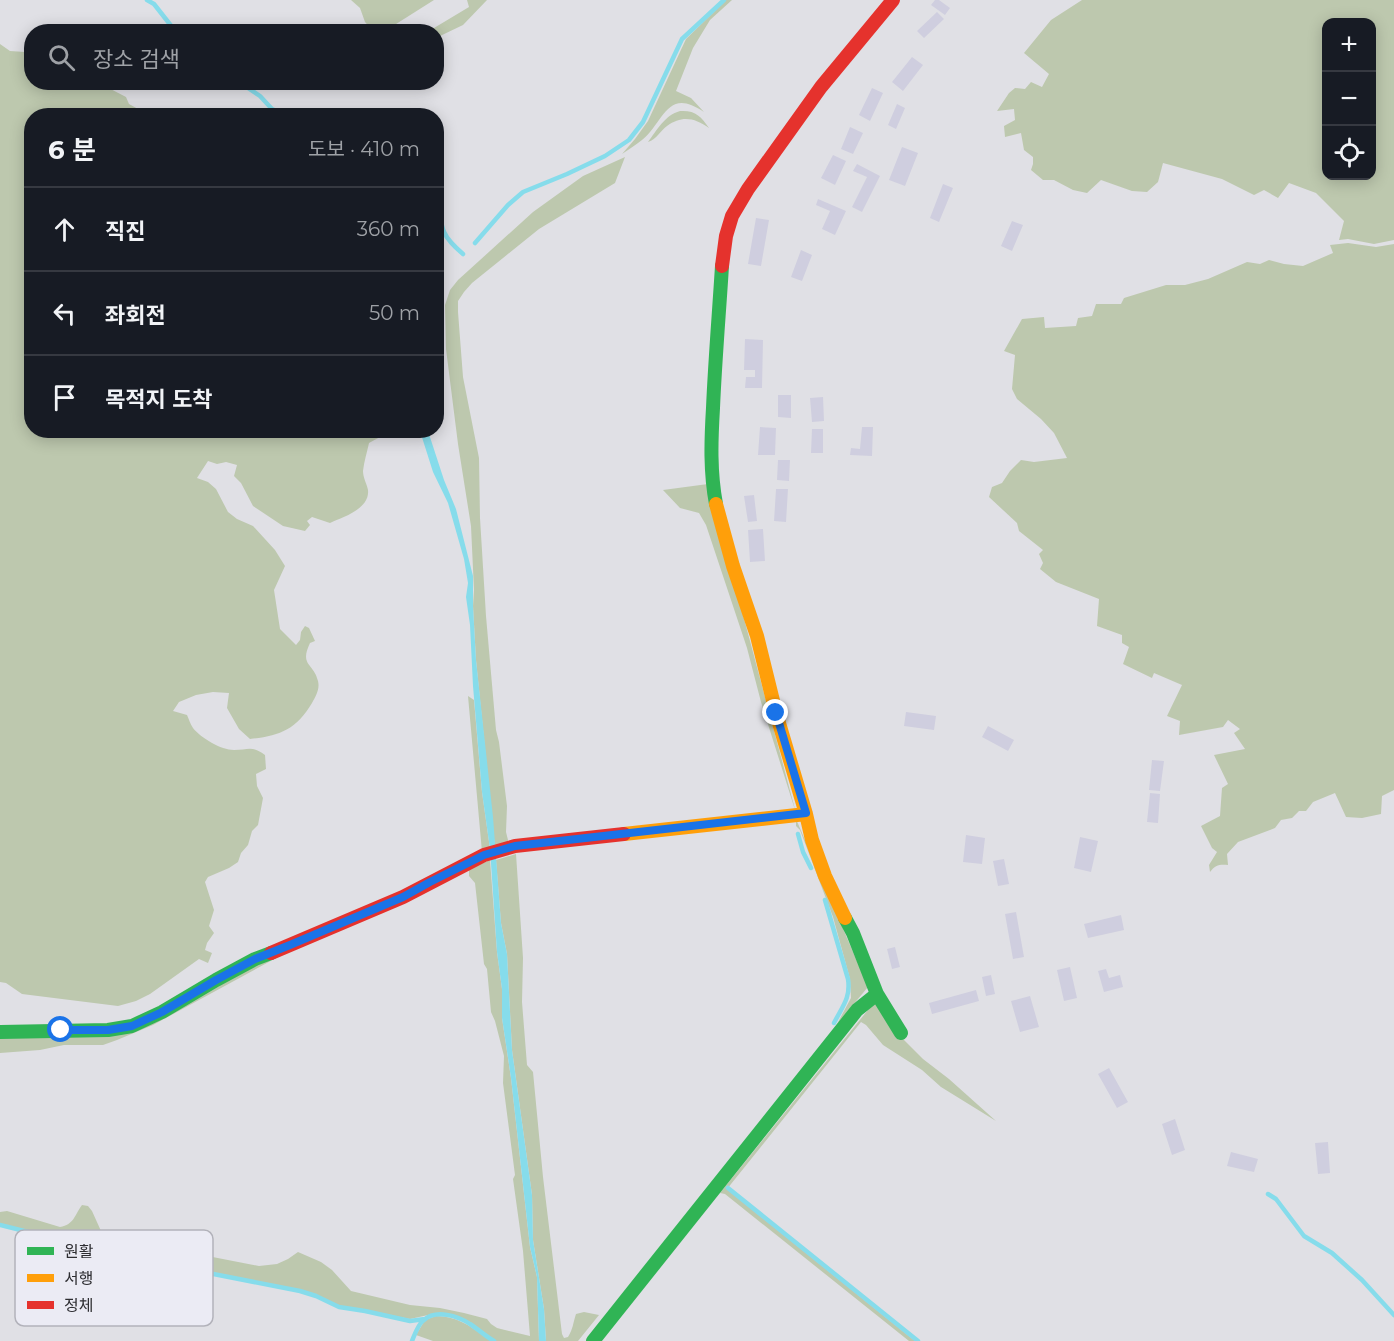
<!DOCTYPE html>
<html lang="ko">
<meta charset="utf-8">
<style>
body{margin:0;font-family:Montserrat,"Noto Sans KR",sans-serif;background:#20242c;color:#f1f3f6}
.controls{position:absolute;right:18px;top:18px;display:grid;overflow:hidden;border-radius:12px;box-shadow:0 3px 15px #0003}
.controls button{width:54px;height:54px;display:grid;place-items:center;padding:0;border:0;border-bottom:2px solid #363941;background:#171b24;color:#f1f3f6;font:30px sans-serif}
.stop{position:absolute;width:18px;height:18px;margin:-14px;border:4px solid #1a73e8;border-radius:50%;background:#fff}
.stop.end{background:#1a73e8;border-color:#fff;box-shadow:0 2px 6px #0008}
.list{margin:0;padding:0;list-style:none}
h2{display:flex;justify-content:space-between;align-items:center;height:78px;margin:0;padding:0 24px;font-size:26px}
h2 small{font-size:20px;font-weight:400;color:#9ea1a6}
.list li{display:grid;grid-template-columns:39px 1fr auto;gap:18px;align-items:center;box-sizing:border-box;height:84px;padding:0 24px;border-top:2px solid #363941}
.list b{display:block;font-size:22px;white-space:nowrap}
.list em{font-size:20px;font-style:normal;color:#9ea1a6}
.icon{flex:none;width:33px;height:33px;fill:none;stroke:currentColor;stroke-width:2;stroke-linecap:round;stroke-linejoin:round}
.map{position:relative;flex:none;width:1394px;height:1341px;overflow:hidden}
.search{position:absolute;background:#171b24;box-shadow:0 3px 15px #0003;left:24px;top:24px;width:420px;height:66px;display:flex;align-items:center;gap:15px;box-sizing:border-box;padding:0 21px;border-radius:24px;color:#9ea1a6;font-size:22px}
.panel{position:absolute;background:#171b24;box-shadow:0 3px 15px #0003;left:24px;top:108px;width:420px;height:330px;border-radius:24px}
.map>svg:first-child{display:block}
.green{fill:#bdc8ae;fill-rule:evenodd}
.water{fill:#86dceb}
.lines{fill:none;stroke-linecap:round;stroke-linejoin:round}
.stream{stroke:#86dceb;stroke-width:4.5}
.building{fill:#cfcedf}
.fast{stroke:#30b455;stroke-width:14}
.slow{stroke:#ff9f0a;stroke-width:14}
.jam{stroke:#e5322d;stroke-width:14}
.route{stroke:#1a73e8;stroke-width:8}
.key{fill:#ebebf4;stroke:#b2b2ba;stroke-width:1.5}
.key-label{font-size:16px;fill:#2d2d31}
</style>
<div class="map">
<svg width="1394" height="1341" viewBox="0 0 1394 1341">
<rect width="100%" height="100%" fill="#e0e0e5"/>
<path class="green" d="M351 0H434L385 31 374 32 365 22 360 8Z
M467 0H487L463 25 440 36 437 35 436 32 429 31 469 7Z
M726 0H732L710 20 693 48 676 91 691 98 704 112C667 86 664 122 642 140 636 145 629 149 622 154L635 139 648 121 686 39Z
M1082 0H1394V240L1374 244 1348 239 1339 240 1344 221 1316 193 1289 183 1278 198 1264 190 1254 195 1222 179 1163 163 1158 182 1147 192 1132 191 1101 180 1087 193 1073 190 1054 180H1043L1031 170 1033 164V157L1024 150 1021 133 1005 137 1004 126 1015 120 1014 109 997 111 1009 93 1015 88 1025 89 1031 82 1042 87 1049 74 1024 53 1051 20ZM1326 22H1372V176H1326Z
M0 44 10 51 25 52 27 65 31 66 32 82 70 83V87L93 86 99 83 126 97 129 104 147 114V116H32V430L388 431 380 437 369 443C367 452 364 462 363 471 363 478 367 484 368 490 370 509 343 517 330 523L312 517 307 521 310 525 305 531 283 526 253 506 241 483 234 476 237 465 226 462 217 464 208 461 197 478 208 482 216 489 228 512 237 519 253 526 275 550 285 566 274 590 280 629 296 645 300 640 301 632 305 626 309 628 315 641 310 643C299 666 314 663 318 681 320 689 316 696 312 703 296 730 279 736 250 739L239 729 227 708 229 693 213 692 196 695 179 702 173 711 187 715C189 719 190 724 193 728 201 738 221 750 234 750 248 750 252 745 265 755L266 769 256 774 257 786 263 798 258 825 252 831 248 845 241 853 238 862 229 868 208 877 205 882 214 910 209 926 214 933 207 943 205 950 212 953 208 963 199 959 150 994 136 1001 118 1006 22 994 6 983 0 982Z
M680 111C695 110 701 116 709 128 695 118 682 115 667 126 660 131 657 139 648 142 657 130 665 115 680 111Z
M625 157 615 183 539 229 472 283 464 292 458 301V312L463 377 479 458 480 518 486 616 496 730 499 742 507 806 506 832 509 844 495 848 476 660 473 606 474 590 471 526 458 444 446 349 445 305 450 290 458 280 533 212 583 176Z
M1348 243 1376 247 1394 244V790L1382 796 1381 814 1362 818 1346 817 1335 793 1313 802 1306 811H1299L1292 818 1281 820 1275 828 1238 842 1227 854 1228 865C1220 864 1215 865 1210 872L1209 865 1217 852 1212 848 1201 826 1220 816 1222 788 1228 784 1214 755 1245 749 1234 733 1240 729 1228 720 1223 727 1179 735 1180 721 1167 716 1182 685 1154 673 1152 678 1123 664 1129 647 1122 643V635L1097 626 1099 599 1056 582 1040 569 1043 563 1039 554 1043 550 1019 531 1017 523 989 497 992 487 1002 483 1010 471 1021 460 1034 462 1067 458 1054 433 1041 419 1017 399 1012 389 1015 355 1004 351 1022 319 1044 317 1045 328 1076 326 1078 318 1092 316 1096 304H1121L1124 298 1166 285H1185L1208 279 1247 262 1260 264 1269 260 1284 264 1303 266 1333 253 1330 245Z
M708 484 796 813 761 702 747 648 706 525 699 513 680 508 663 490Z
M468 696 474 700 482 792 490 849 482 852Z
M796 819 868 987 837 1024 851 998 850 979 833 917 800 830 796 826Z
M516 854 523 958 522 1002 527 1065 533 1072 543 1177 562 1334 564 1338 568 1337C573 1329 573 1323 576 1314L584 1312 599 1315 578 1341H546L544 1309 533 1240 532 1195 512 1050 507 954 501 923 496 860Z
M490 860 497 952 502 989V1018L511 1078 530 1247 537 1277 539 1341H496L470 1322 450 1314 437 1313 410 1319 364 1310 339 1306 316 1295 300 1290 138 1257 0 1224V1212L7 1211 60 1227C74 1225 75 1214 82 1205L88 1206 92 1211 101 1231 106 1235 116 1239 141 1243 159 1250 182 1251 259 1266 277 1264 288 1259 298 1252 321 1262 332 1270 351 1291 410 1305 440 1308 464 1313 487 1319 491 1324 497 1328 530 1336 523 1251 513 1179 515 1175 503 1083 504 1056 495 1021 491 1012 487 969 484 964 475 883 469 876V869Z
M300 945 153 1025 117 1040 103 1045H64L40 1050 0 1053V1034L107 1032Z
M876 1000 900 1036 923 1059 949 1079 996 1121 941 1087 922 1070 883 1045 866 1025 861 1022 727 1189 915 1341H909L725 1194 720 1193Z
M436 1316C461 1317 472 1328 492 1341H433L416 1335 425 1320Z"/>
<path class="water" d="M420 431H428L444 480 456 509 473 576V606L476 660 493 817 501 923 507 954 512 1050 532 1195 533 1240 544 1309 546 1341H539L537 1277 530 1247 511 1078 502 1018V989L497 952 490 849 482 792 473 686 470 625 466 597 468 583 464 559 448 503 433 472Z"/>
<g class="lines">
<path class="stream" d="M147 0 154 4 176 32
M239 82 260 96 272 109 286 116
M436 176C445 185 440 192 440 203 439 211 441 225 444 232 448 241 456 248 463 254
M475 243 508 205 523 192 567 174 605 156 629 140 643 122 682 39 724 0
M798 834 803 852 811 868
M825 900 848 979C851 998 842 1007 834 1023
M728 1188 918 1341
M1268 1194 1276 1199 1304 1236 1332 1253 1362 1280 1394 1315
M0 1225 137 1259 300 1291 316 1296 339 1307 365 1311 410 1321 425 1319
M412 1341C415 1334 418 1324 424 1320 436 1309 458 1316 470 1324 478 1329 485 1336 494 1341"/>
</g>
<path class="building" d="M935 0H939L950 8 945 15 931 5Z
M937 12 944 19 924 38 917 31Z
M912 57 923 65 903 91 892 82Z
M872 88 883 93 870 121 859 115Z
M897 104 905 108 896 129 888 125Z
M850 127 863 133 853 154 841 149Z
M902 147 918 153 905 186 889 180Z
M833 155 846 161 835 185 821 178Z
M857 164 880 176 862 212 852 207 867 177 853 171Z
M943 184 953 188 939 222 930 218Z
M818 199 846 211 835 235 822 229 830 211 816 205Z
M756 218 769 220 761 266 748 264Z
M1012 221 1023 225 1012 251 1001 246Z
M801 250 812 255 802 281 791 277Z
M745 339 763 340 762 388H745L746 377H755V370H744Z
M778 395H791V418L778 417Z
M823 397 824 421 812 422 810 398Z
M760 427 776 428 775 455H758Z
M862 427H873L872 456 850 455 851 448 860 449Z
M812 429H823V453H811Z
M778 460H790L789 481 777 480Z
M776 489H788L786 522 774 521Z
M754 495 757 521 748 522 744 496Z
M763 529 765 561 750 562 748 530Z
M906 712 936 716 934 730 904 726Z
M988 726 1014 740 1008 751 982 737Z
M1152 760 1164 761 1160 791 1149 790Z
M1150 793 1160 794 1158 823 1147 822Z
M966 835 985 838 982 864 963 862Z
M1080 837 1098 841 1091 872 1074 868Z
M1004 859 1009 884 998 886 993 861Z
M1016 912 1024 957 1013 959 1005 914Z
M1121 915 1124 930 1088 938 1084 924Z
M895 947 900 967 892 969 887 949Z
M1070 967 1077 998 1064 1001 1057 970Z
M1106 969 1109 978 1120 975 1123 987 1104 992 1098 971Z
M991 975 995 994 986 996 982 977Z
M976 990 979 1001 932 1014 929 1003Z
M1030 996 1039 1027 1020 1032 1011 1001Z
M1109 1068 1128 1102 1117 1108 1098 1074Z
M1175 1119 1185 1150 1172 1155 1162 1124Z
M1328 1142 1330 1173 1318 1174 1315 1143Z
M1231 1152 1258 1159 1254 1172 1227 1166Z"/>
<g class="lines">
<path class="fast" d="M716 504C710 472 711 441 713 408 715 361 719 314 722 266
M845 918 853 933 877 994 901 1033
M0 1032 108 1030 132 1026 162 1012 216 980 255 959 271 953
M593 1341 857 1010 877 994"/>
<path class="slow" d="M716 504 733 566 757 636 776 713 806 814 812 840 825 876 845 918
M624 834 806 814"/>
<path class="jam" d="M722 266 726 236 732 216 748 189 821 87 893 0
M271 953 403 897 484 855 515 846 624 834"/>
</g>
<g class="lines">
<path class="route" d="M61 1030H108L132 1026 162 1012 216 980 255 959 290 945 403 897 430 882 484 855 515 846 806 813 776 713"/>
</g>
<rect x="15" y="1230" width="198" height="96" rx="9" class="key"/>
<rect x="27" y="1247" width="27" height="8" fill="#30b455"/>
<rect x="27" y="1274" width="27" height="8" fill="#ff9f0a"/>
<rect x="27" y="1301" width="27" height="8" fill="#e5322d"/>
<g class="key-label">
<text x="64" y="1257">원활</text>
<text x="64" y="1284">서행</text>
<text x="64" y="1311">정체</text>
</g>
</svg>
<div class="controls">
<button>+</button>
<button>−</button>
<button><svg class="icon" aria-label="locate" viewBox="0 0 24 24"><circle cx="12" cy="12" r="6"/><path d="M12 2v4M12 18v4M2 12h4M18 12h4"/></svg></button>
</div>
<div class="stop" style="left:61px;top:1030px"></div>
<div class="stop end" style="left:776px;top:713px"></div>
<div class="search"><svg class="icon" aria-label="search" viewBox="0 0 24 24"><circle cx="10" cy="10" r="6"/><path d="M15 15l6 6"/></svg>장소 검색</div>
<section class="panel">
<h2>6 분<small>도보 · 410 m</small></h2>
<ul class="list">
<li><svg class="icon" aria-label="ahead" viewBox="0 0 24 24"><path d="M12 20V5M6 11l6-6 6 6"/></svg><div><b>직진</b></div><em>360 m</em></li>
<li><svg class="icon" aria-label="left" viewBox="0 0 24 24"><path d="M17 20v-9H6M10 6l-5 5 5 5"/></svg><div><b>좌회전</b></div><em>50 m</em></li>
<li><svg class="icon" aria-label="arrive" viewBox="0 0 24 24"><path d="M6 21V4h12l-3 4 3 4H6"/></svg><div><b>목적지 도착</b></div></li>
</ul>
</section>
</div>
